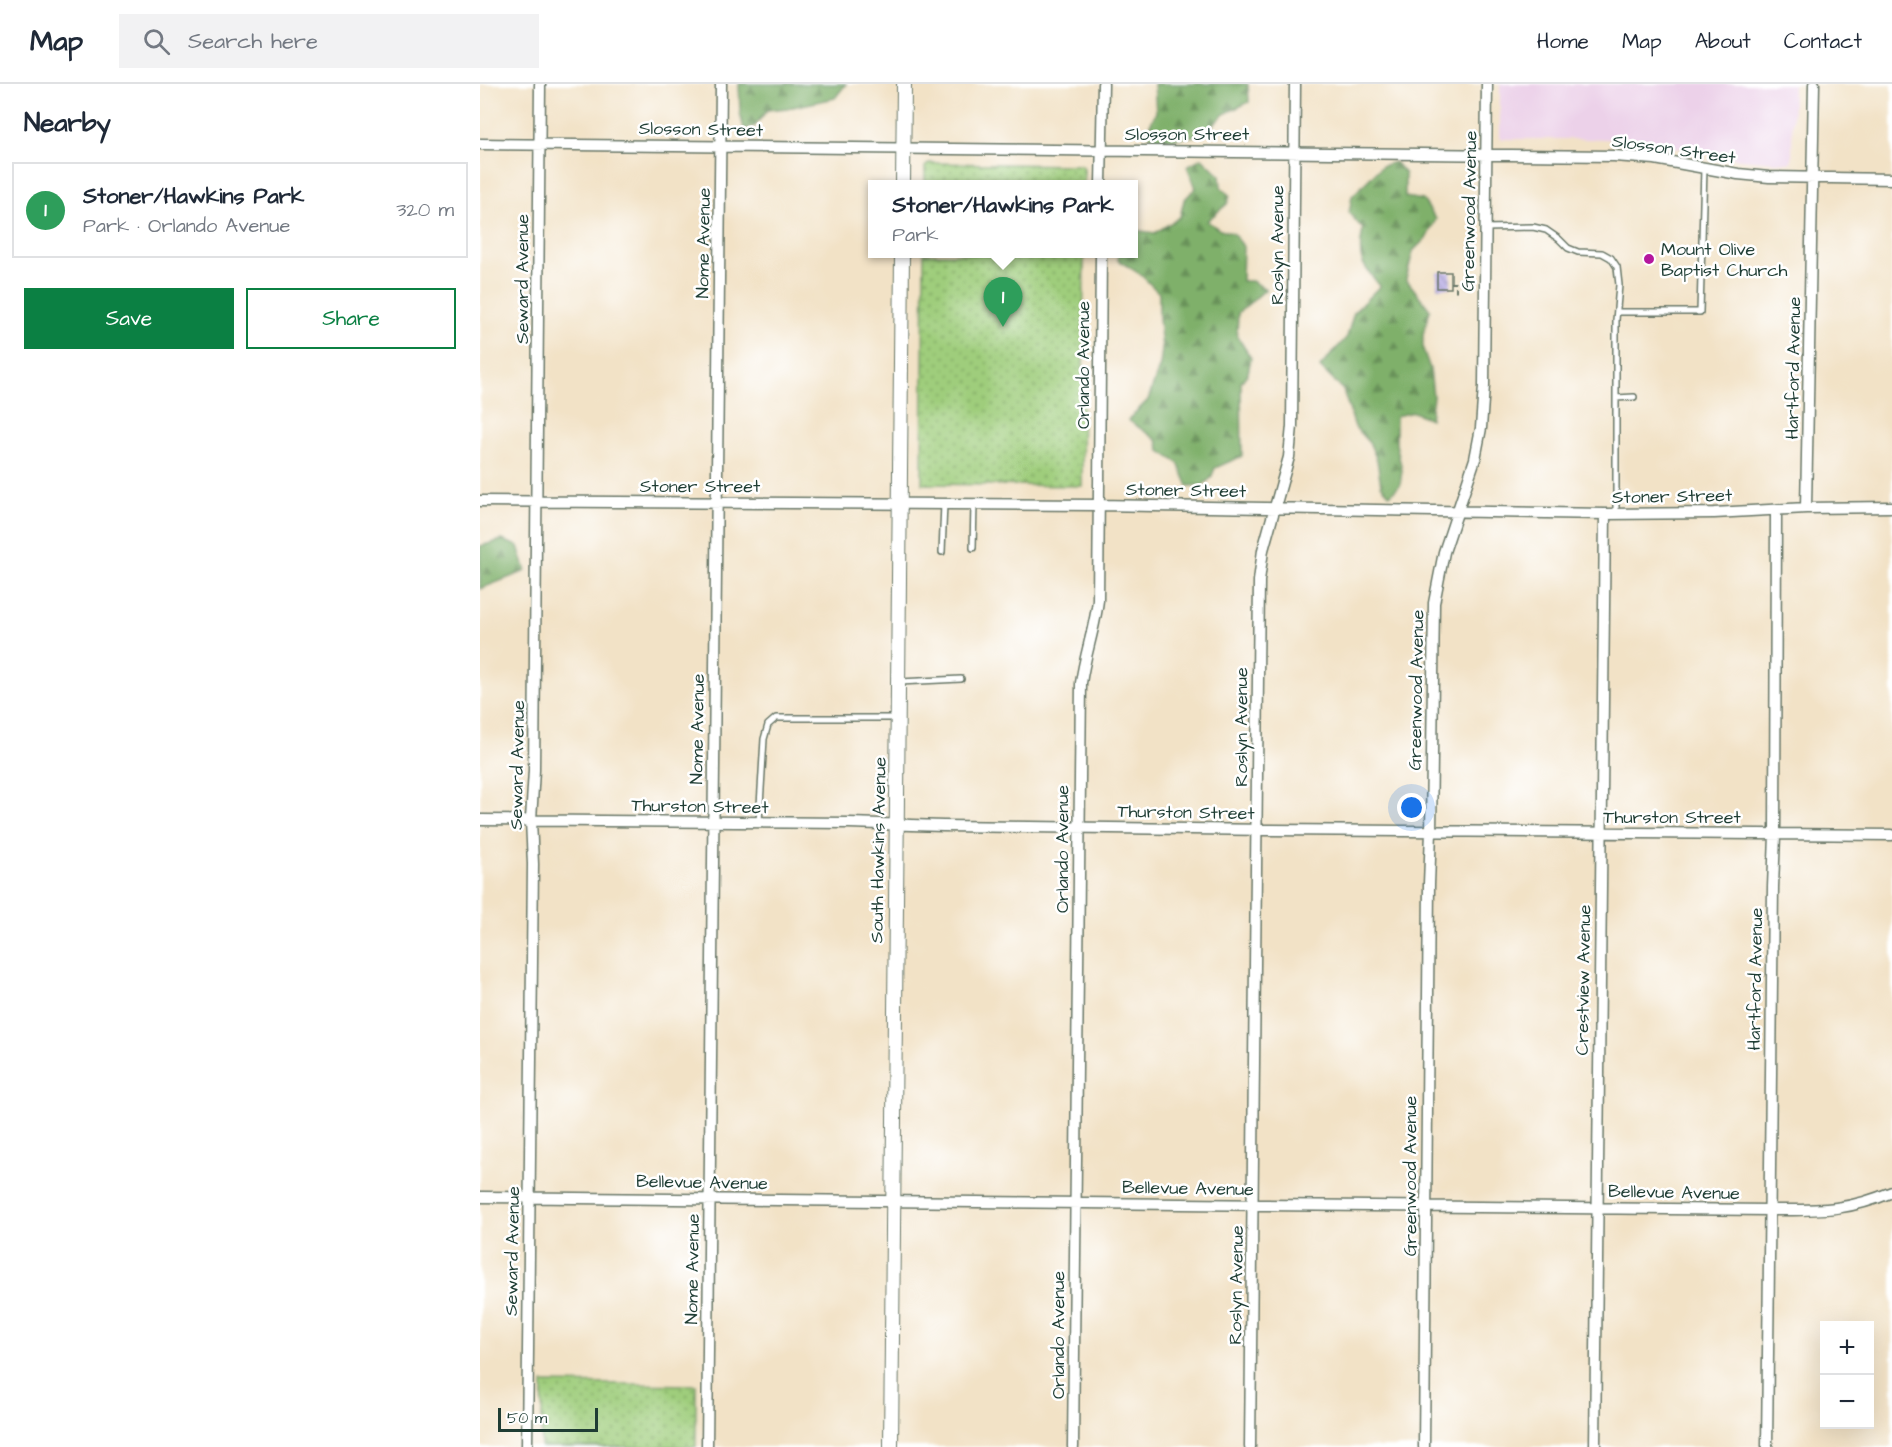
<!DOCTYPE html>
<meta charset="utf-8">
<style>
body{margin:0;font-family:"Architects Daughter",sans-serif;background:#f2f2f3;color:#1f2937}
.controls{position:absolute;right:18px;bottom:18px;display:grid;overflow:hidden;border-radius:0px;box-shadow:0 6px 24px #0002}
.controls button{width:54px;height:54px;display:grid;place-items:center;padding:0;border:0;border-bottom:2px solid #e0e1e3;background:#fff;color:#1f2937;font:30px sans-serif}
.scale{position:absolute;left:18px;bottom:15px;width:100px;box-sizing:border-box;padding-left:6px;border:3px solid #1f3d34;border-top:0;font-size:16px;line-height:21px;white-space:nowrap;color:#1f3d34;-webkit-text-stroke:4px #fff;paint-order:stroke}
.you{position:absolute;left:932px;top:724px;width:21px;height:21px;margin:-15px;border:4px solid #fff;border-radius:50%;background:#1a73e8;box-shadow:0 0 0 9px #1a73e833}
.badge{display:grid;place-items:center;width:39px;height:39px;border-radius:50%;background:#0b8043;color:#fff;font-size:20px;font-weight:700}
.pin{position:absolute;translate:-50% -50px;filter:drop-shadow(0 2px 3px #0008)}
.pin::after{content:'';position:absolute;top:32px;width:21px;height:18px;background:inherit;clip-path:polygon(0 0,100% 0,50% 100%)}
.popup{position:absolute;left:388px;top:96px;width:270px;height:78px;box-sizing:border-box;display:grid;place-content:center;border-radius:0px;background:#fff;filter:drop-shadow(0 2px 4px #0005);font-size:20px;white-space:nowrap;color:#747a83}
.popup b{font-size:22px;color:#1f2937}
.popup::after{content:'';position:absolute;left:50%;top:100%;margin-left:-12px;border:12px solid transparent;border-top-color:#fff}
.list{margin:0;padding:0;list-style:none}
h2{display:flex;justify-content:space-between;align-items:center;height:78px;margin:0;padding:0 24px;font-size:26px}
h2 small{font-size:20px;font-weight:400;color:#747a83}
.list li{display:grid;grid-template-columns:39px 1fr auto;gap:18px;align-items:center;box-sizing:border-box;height:96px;margin:0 12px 12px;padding:0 12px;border:2px solid #e0e1e3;border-radius:0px}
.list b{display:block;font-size:22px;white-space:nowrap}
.list p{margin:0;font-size:20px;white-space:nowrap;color:#747a83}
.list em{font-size:20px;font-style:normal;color:#747a83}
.actions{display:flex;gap:12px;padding:18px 24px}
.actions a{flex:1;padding:14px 0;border:2px solid #0b8043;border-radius:0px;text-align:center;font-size:21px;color:#0b8043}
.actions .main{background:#0b8043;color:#fff}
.icon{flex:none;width:33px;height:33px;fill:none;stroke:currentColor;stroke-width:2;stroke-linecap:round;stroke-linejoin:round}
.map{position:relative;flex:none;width:1412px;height:1363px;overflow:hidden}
header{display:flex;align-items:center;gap:36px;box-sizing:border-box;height:84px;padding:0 30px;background:#fff;border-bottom:2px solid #e0e1e3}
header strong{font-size:28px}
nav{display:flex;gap:33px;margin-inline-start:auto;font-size:21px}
.search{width:420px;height:54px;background:#f2f2f3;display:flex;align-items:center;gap:15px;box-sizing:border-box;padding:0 21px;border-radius:0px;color:#747a83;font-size:22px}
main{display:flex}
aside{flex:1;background:#fff}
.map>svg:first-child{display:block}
.built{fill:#ecd1e9}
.forest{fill:url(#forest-firs);stroke:#4f7650;stroke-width:1.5}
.park{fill:url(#park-dots);stroke:#5f8558;stroke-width:1.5}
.building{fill:url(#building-back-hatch)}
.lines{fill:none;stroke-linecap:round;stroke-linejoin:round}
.service-casing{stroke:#697767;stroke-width:8}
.minor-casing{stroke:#697767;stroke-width:13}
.tertiary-casing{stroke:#697767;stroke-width:16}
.path{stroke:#697767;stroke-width:2;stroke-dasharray:4.5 4.5;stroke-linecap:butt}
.service{stroke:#fff;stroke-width:5}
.minor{stroke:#fff;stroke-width:10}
.tertiary{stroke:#fff;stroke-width:14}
.poi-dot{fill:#b5179e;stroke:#fff;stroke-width:2}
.labels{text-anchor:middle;stroke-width:5;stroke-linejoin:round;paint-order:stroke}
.street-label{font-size:18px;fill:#1f3d34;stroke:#fff}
.poi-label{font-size:18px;fill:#1f3d34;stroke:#fff;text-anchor:start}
</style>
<header>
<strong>Map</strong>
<div class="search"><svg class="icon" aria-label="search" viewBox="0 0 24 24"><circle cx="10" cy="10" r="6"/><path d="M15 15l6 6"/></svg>Search here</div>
<nav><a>Home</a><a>Map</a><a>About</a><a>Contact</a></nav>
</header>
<main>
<aside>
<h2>Nearby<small></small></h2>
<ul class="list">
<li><span class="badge" style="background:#2e9e5b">1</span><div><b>Stoner/Hawkins Park</b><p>Park · Orlando Avenue</p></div><em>320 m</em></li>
</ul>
<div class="actions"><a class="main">Save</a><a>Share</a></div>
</aside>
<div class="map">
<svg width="1412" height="1363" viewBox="0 0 1412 1363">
<defs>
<pattern id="forest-firs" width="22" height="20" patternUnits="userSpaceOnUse" patternTransform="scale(1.5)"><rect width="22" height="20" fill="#7fb06b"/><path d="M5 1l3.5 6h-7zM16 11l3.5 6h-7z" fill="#679059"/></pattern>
<pattern id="park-dots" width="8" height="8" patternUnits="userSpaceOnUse" patternTransform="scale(1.5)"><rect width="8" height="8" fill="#9fcd7b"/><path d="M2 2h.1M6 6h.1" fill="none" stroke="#81a866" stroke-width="1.8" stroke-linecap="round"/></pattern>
<pattern id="building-back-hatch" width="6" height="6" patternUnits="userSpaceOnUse" patternTransform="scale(1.5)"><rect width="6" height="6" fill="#b9aee5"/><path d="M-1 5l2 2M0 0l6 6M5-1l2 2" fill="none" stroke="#968fba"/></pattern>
</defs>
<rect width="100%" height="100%" fill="#fff"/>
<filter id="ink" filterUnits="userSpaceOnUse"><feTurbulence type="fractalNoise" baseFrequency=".0167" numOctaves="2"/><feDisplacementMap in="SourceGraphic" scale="12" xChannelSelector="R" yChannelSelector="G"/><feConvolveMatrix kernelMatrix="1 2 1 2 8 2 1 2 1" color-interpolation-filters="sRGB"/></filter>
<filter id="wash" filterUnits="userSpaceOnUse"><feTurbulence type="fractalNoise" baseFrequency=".008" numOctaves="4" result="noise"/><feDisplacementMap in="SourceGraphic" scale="24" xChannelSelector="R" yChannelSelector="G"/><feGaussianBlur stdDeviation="1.35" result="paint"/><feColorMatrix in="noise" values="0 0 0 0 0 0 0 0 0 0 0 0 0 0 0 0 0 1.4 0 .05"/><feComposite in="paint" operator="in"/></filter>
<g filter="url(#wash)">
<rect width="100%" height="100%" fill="#f2e2c6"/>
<path class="built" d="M1020 0H1313L1312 76 1309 79 1259 75 1167 58 1124 55H1022L1020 53Z"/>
<path class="forest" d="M259 0H366L355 14 308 24 287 26 275 42 264 45 260 29Z
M674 0H768L769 18 744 30 729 45 715 52 679 57 666 49 676 28Z
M722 74 740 91 741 103 750 112 747 120 727 137 740 146 753 149 763 162 762 197H772L786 205 758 229 757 252 771 274 768 289 761 298 762 372 735 384 731 394 723 401 708 402 698 379 680 367 677 356 648 336 668 316 680 281 682 265 679 234V209L660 190 638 176V170H654V146L675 149 700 133 704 116 716 104 707 82Z
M915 78 925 90V113L943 116 956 135 947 153 933 167 926 195 950 226 943 250V265L950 285 953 312 950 335 933 328 916 332V360L922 386 920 401 910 411 901 401 897 376 890 360 875 343 863 306 840 283 867 253 874 228 900 202C881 178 877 177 883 145L869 129 872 112 902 82Z
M22 456 38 462 46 487 0 505V462Z"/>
<path class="park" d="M449 79 601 81 604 84V100H445V83Z
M444 170H604L602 402 442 400Z
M63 1299 216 1301V1363H61Z"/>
<g id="blocks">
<path class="building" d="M957 188H971V204H957Z"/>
</g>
</g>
<g filter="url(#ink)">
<use href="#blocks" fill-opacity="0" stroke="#697767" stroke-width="1.5"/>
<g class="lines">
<g class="service-casing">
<path id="service" d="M1005 144 1053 143 1066 146 1079 155 1088 164 1098 168 1122 169 1131 174 1137 183 1139 201 1136 236V430
M1137 228H1220L1224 84
M1136 314 1154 313
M493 464 494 420
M462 468 464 420
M419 598 481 595
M279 738 284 655 288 641 296 634H416"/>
</g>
<g class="minor-casing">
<path id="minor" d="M0 60 1134 72 1175 75 1258 90 1289 93 1412 95
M621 100 623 0
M0 417 619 421 1125 430 1234 429 1326 424 1412 423
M1326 424 1334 0
M0 736 369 739 463 742 792 746 1412 751
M0 1113 1289 1126C1337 1126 1366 1128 1412 1108
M47 1363 53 780 51 736 54 686 60 0
M227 1363 241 0
M593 1363 601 599C605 570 615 544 618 516L621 170
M770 1363 779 497 783 466 809 373 812 342 815 0
M944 1363 949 800 951 748 954 519 964 468 995 375 1001 344 1004 302 1007 0
M1115 1363 1125 430
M1287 1363 1293 803 1295 751 1296 427"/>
</g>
<g class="tertiary-casing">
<path id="tertiary" d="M423 100 424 0
M411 1363 422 170"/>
</g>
<path class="path" d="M971 199H976V208"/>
<use href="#service" class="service"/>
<use href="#minor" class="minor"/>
<use href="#tertiary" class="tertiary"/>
</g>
</g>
<circle class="poi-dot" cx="1169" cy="175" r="6"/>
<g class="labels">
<g class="street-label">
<text transform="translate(221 45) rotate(1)" y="6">Slosson Street</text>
<text x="707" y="56">Slosson Street</text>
<text transform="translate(1194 65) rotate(8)" y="6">Slosson Street</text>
<text transform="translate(989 127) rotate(-89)" y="6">Greenwood Avenue</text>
<text transform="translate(223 159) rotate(-89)" y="6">Nome Avenue</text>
<text transform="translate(797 161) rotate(-90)" y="6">Roslyn Avenue</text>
<text transform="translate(42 195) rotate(-90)" y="6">Seward Avenue</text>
<text transform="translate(603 281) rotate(-90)" y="6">Orlando Avenue</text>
<text transform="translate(1313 284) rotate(-89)" y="6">Hartford Avenue</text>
<text x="220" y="408">Stoner Street</text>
<text transform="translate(706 406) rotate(1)" y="6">Stoner Street</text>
<text transform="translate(1192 412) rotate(-1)" y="6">Stoner Street</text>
<text transform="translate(936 606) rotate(-89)" y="6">Greenwood Avenue</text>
<text transform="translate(761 643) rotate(-90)" y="6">Roslyn Avenue</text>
<text transform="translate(217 645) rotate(-89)" y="6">Nome Avenue</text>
<text transform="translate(37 681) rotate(-89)" y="6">Seward Avenue</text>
<text transform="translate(220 722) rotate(1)" y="6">Thurston Street</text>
<text transform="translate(706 728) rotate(1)" y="6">Thurston Street</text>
<text x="1192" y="739">Thurston Street</text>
<text transform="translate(582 765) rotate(-90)" y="6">Orlando Avenue</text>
<text transform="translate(398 766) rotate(-89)" y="6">South Hawkins Avenue</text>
<text transform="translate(1275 895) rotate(-89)" y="6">Hartford Avenue</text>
<text transform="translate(1103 896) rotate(-89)" y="6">Crestview Avenue</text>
<text transform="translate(930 1092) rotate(-90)" y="6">Greenwood Avenue</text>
<text transform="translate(222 1098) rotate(1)" y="6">Bellevue Avenue</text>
<text transform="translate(708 1104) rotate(1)" y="6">Bellevue Avenue</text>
<text transform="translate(1194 1108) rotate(1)" y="6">Bellevue Avenue</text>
<text transform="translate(32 1167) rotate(-89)" y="6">Seward Avenue</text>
<text transform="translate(212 1185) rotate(-89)" y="6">Nome Avenue</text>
<text transform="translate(756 1201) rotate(-89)" y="6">Roslyn Avenue</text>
<text transform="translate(578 1251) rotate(-90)" y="6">Orlando Avenue</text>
</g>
<g class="poi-label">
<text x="1181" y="171">Mount Olive<tspan x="1181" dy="21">Baptist Church</tspan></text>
</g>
</g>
</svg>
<div class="controls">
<button>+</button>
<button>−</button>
</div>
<div class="scale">50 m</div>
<div class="you"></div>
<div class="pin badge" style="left:523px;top:243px;background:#2e9e5b">1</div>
<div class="popup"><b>Stoner/Hawkins Park</b>Park</div>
</div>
</main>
